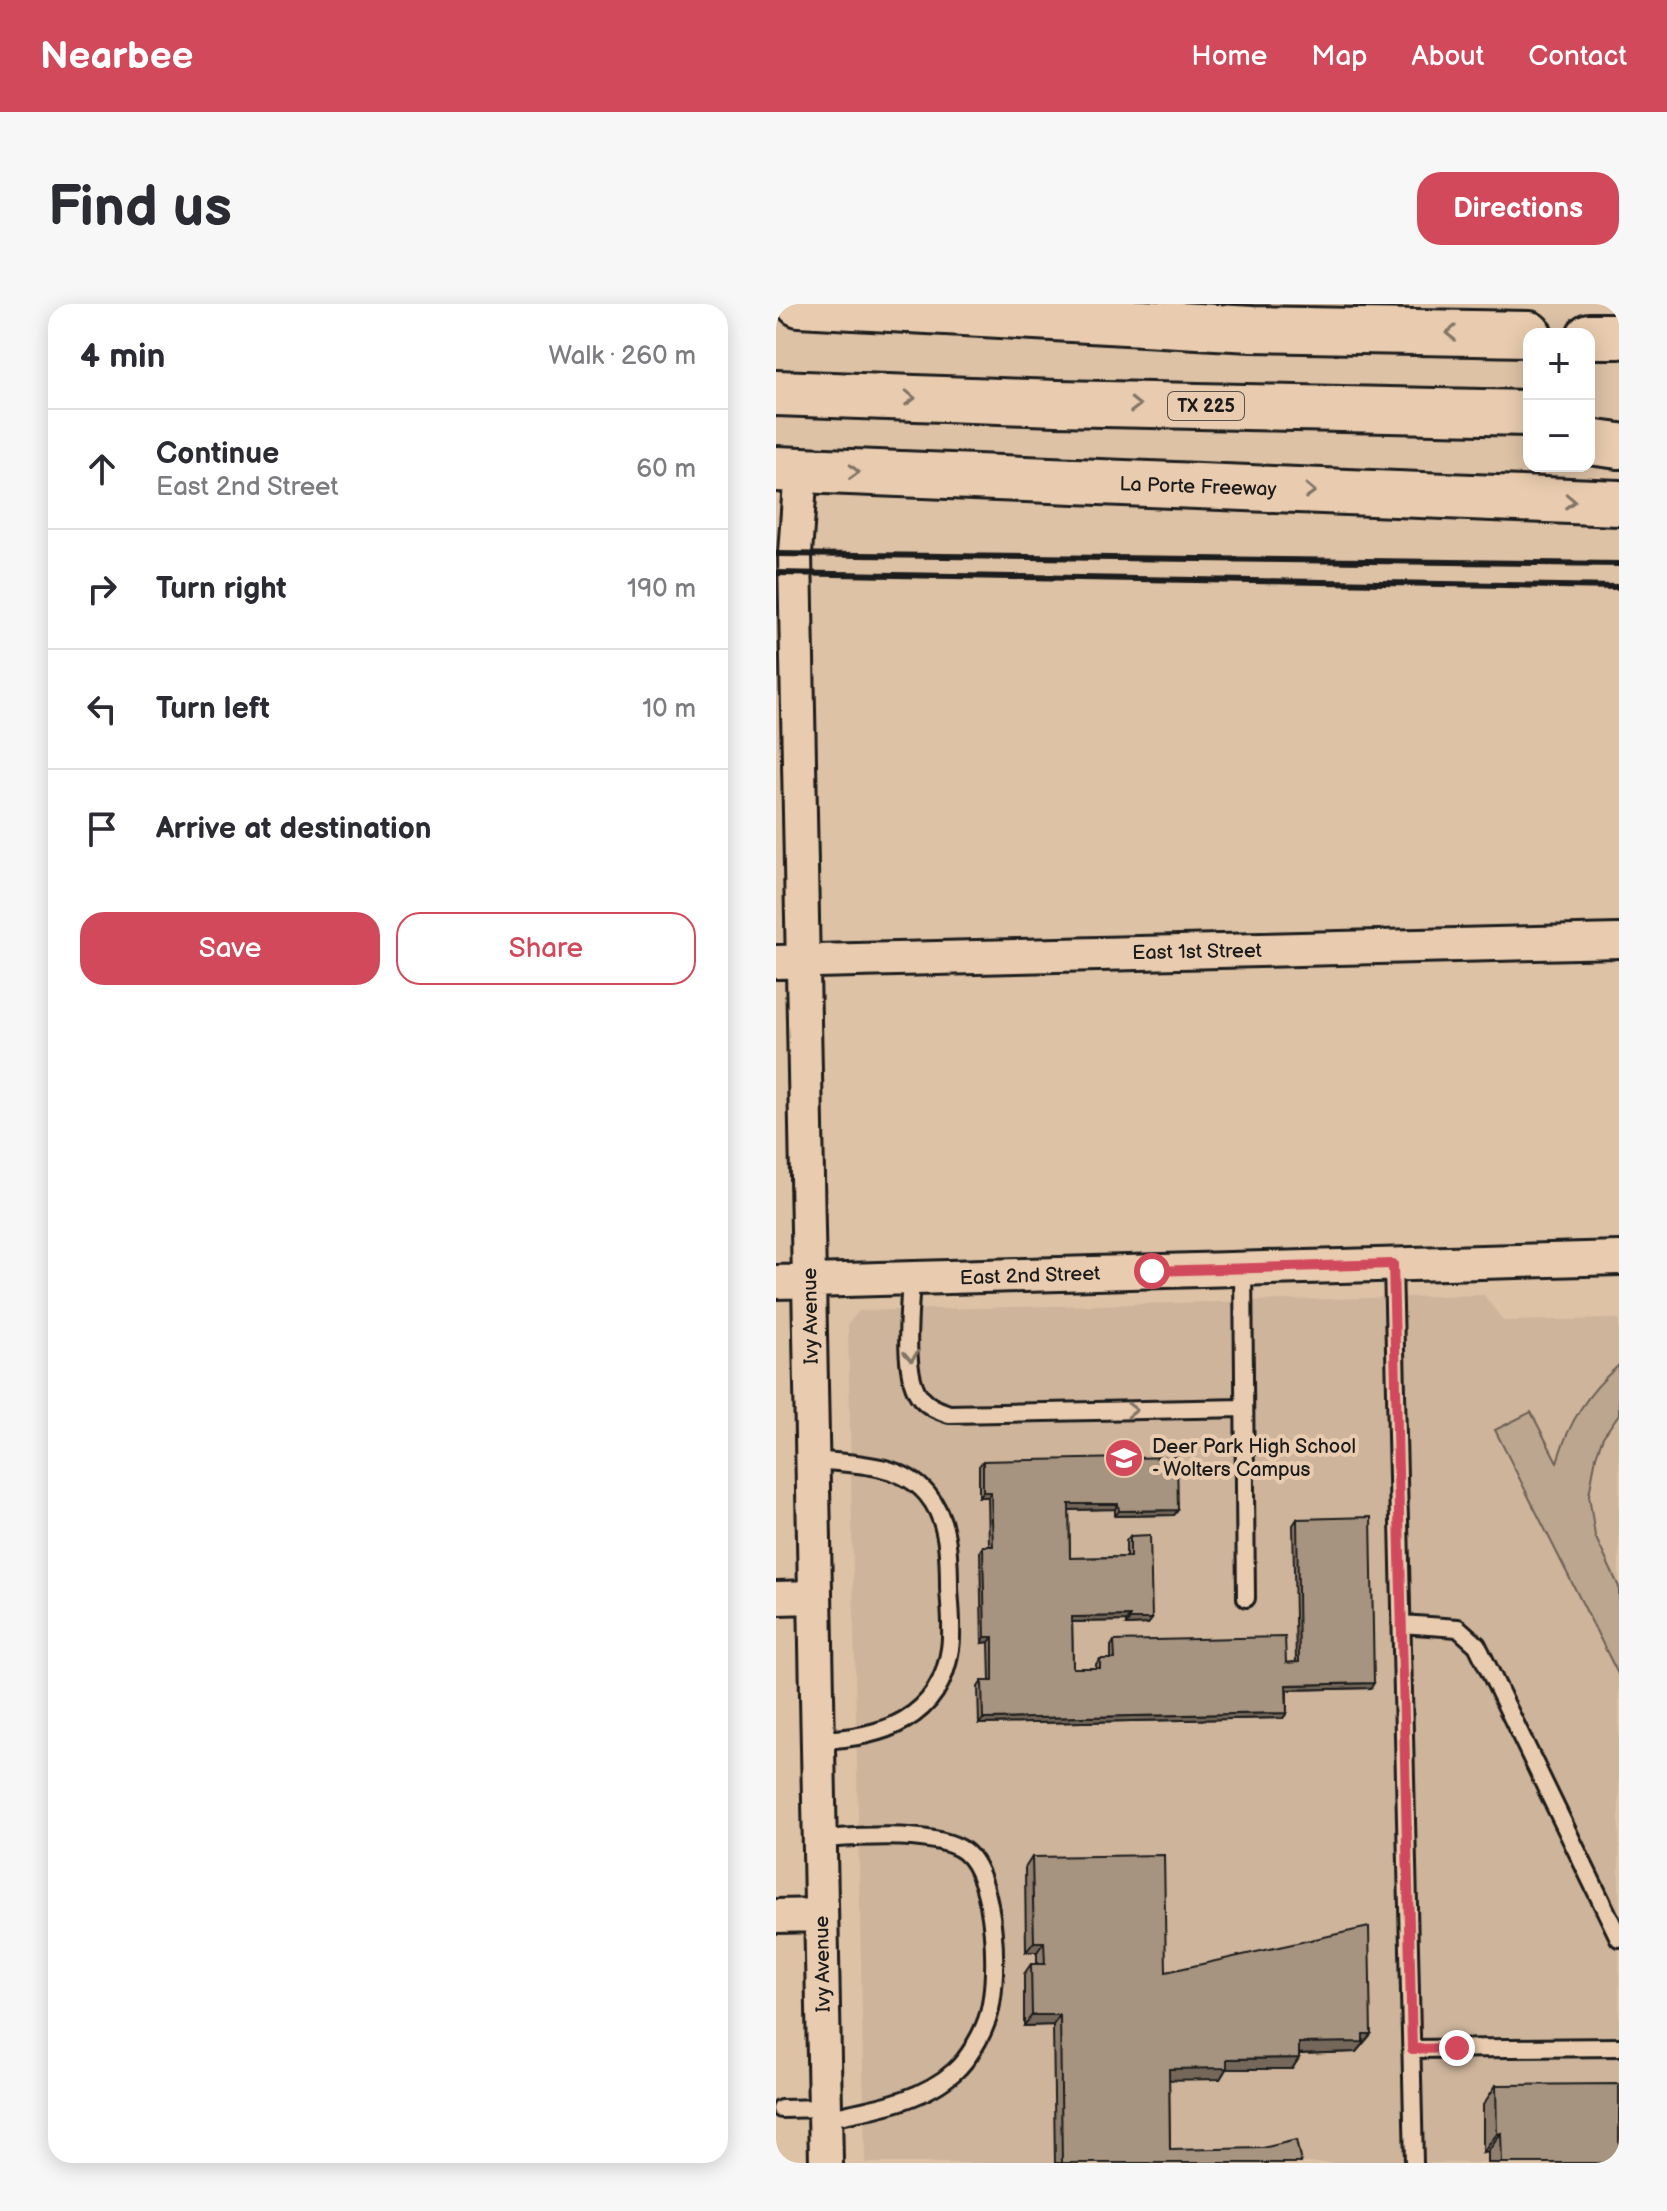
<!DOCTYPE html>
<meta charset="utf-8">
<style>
body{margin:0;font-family:"Balsamiq Sans",sans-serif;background:#f7f7f7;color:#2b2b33}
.controls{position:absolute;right:24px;top:24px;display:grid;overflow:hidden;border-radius:16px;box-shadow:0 4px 20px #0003}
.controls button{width:72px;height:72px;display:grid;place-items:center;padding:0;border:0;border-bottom:2px solid #e1e1e2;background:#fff;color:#2b2b33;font:40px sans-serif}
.stop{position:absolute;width:24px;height:24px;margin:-18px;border:6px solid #d1495b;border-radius:50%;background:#fff}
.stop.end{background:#d1495b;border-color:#fff;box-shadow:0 2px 8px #0008}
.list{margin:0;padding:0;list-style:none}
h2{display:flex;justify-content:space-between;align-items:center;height:104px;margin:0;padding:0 32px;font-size:34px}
h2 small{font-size:26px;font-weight:400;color:#7c7c81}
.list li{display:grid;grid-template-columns:52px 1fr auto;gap:24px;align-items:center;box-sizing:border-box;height:120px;padding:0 32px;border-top:2px solid #e1e1e2}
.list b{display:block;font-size:30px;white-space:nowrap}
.list p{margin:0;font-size:26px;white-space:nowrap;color:#7c7c81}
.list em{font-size:26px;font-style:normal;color:#7c7c81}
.actions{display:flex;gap:16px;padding:24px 32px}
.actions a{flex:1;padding:18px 0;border:2px solid #d1495b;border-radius:24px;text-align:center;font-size:28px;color:#d1495b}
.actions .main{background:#d1495b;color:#fff}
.icon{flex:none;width:44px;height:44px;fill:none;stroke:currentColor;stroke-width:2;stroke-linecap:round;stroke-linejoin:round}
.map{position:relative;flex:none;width:843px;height:1859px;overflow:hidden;border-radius:24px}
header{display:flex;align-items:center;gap:48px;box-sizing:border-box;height:112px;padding:0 40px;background:#d1495b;color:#fff}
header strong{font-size:38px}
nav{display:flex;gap:44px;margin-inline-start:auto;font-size:28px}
.intro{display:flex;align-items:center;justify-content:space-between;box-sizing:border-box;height:192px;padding:0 48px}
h1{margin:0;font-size:56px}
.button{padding:20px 36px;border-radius:24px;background:#d1495b;color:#fff;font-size:28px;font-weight:700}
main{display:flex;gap:48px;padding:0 48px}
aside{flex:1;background:#fff;border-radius:24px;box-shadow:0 4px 20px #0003}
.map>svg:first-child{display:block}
.built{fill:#cdb49b}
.grass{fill:#bca68f;stroke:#6c6156;stroke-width:2}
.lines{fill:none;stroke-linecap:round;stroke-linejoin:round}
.lane-casing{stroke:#1c1c1c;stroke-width:22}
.street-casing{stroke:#1c1c1c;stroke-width:38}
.secondary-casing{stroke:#1c1c1c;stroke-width:50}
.highway-casing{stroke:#1c1c1c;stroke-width:50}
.lane{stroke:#e9ccaf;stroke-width:16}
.street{stroke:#e9ccaf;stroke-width:32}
.secondary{stroke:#e9ccaf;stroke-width:44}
.highway{stroke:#e9ccaf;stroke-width:44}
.rail{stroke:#1c1c1c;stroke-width:6}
.wall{fill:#907f6e;stroke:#1c1c1c;stroke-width:2}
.shaded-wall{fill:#75685a;stroke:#1c1c1c;stroke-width:2}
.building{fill:#a79480;stroke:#1c1c1c;stroke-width:2}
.oneway{stroke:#827466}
.route{stroke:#d1495b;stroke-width:10}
.labels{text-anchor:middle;stroke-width:8;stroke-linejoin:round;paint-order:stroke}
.shield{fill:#e9ccaf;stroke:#5a5148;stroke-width:2}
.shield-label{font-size:18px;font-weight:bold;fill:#1c1c1c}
.street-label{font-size:20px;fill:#1c1c1c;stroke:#e9ccaf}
.poi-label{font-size:20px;fill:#1c1c1c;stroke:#e9ccaf;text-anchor:start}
</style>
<header>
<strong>Nearbee</strong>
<nav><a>Home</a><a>Map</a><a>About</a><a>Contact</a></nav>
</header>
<div class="intro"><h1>Find us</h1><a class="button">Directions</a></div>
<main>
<aside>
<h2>4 min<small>Walk · 260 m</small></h2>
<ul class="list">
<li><svg class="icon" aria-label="ahead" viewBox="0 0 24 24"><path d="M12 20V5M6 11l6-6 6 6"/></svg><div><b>Continue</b><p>East 2nd Street</p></div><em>60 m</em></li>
<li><svg class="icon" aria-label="right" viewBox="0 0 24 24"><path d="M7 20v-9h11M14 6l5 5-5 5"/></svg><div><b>Turn right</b></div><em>190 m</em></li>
<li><svg class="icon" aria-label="left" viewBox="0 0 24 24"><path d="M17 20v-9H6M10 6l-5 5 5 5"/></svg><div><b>Turn left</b></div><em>10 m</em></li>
<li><svg class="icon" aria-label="arrive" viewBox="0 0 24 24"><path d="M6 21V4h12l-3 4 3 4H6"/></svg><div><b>Arrive at destination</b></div></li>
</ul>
<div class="actions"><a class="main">Save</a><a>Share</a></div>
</aside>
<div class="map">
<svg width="843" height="1859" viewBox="0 0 843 1859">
<rect width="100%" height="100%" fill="#ddc2a6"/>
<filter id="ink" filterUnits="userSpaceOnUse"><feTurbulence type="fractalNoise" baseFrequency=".0125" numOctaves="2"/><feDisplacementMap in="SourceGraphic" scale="16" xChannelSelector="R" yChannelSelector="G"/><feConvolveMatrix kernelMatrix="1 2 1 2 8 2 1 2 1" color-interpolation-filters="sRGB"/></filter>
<g filter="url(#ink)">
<path class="built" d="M708 991 727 1017 843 1015V1859H89L72 1020 83 1007Z"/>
<path class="grass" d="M843 1061V1110L827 1133 820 1152 813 1191 819 1232 843 1283V1372L719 1126 755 1108 781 1158C793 1118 811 1089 843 1061Z"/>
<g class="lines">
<g class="lane-casing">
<path id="lane" d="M617 960 638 1859
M467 964 470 1294
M135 974C134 1004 125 1071 145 1094 153 1103 162 1106 173 1110L468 1104
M37 1156C75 1160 124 1158 151 1190 173 1216 173 1252 173 1284 174 1304 177 1326 174 1345 164 1416 105 1434 42 1436
M625 1320 682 1324 701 1341 843 1634
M44 1535C79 1533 159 1526 188 1547 221 1572 224 1680 211 1716 205 1733 192 1755 179 1767 144 1799 93 1805 49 1815
M636 1745 843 1743
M5 1805 49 1804"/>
</g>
<g class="street-casing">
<path id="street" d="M25 165 19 250 50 1859
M0 658 843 637
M0 978 843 954
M0 1294 39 1293
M0 1612 45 1611"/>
</g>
<g class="secondary-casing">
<path id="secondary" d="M0 165 843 199"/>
</g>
<g class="highway-casing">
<path id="highway" d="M23 0 476 25 753 30
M813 32H843
M0 89 281 99 753 109
M813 138 843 142"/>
</g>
<use href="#lane" class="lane"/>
<use href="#street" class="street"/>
<use href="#secondary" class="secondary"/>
<use href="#highway" class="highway"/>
<path class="rail" d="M0 250 843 260
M0 269 843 283"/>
</g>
<path class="wall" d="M207 1157 402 1206 398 1211 339 1212V1205L293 1206 294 1254 350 1253V1237L354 1232 376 1315 372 1320 350 1321V1317L296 1318 297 1364H320V1360L324 1355H335V1342L338 1337 510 1359 520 1358 517 1221 521 1215 595 1384 511 1386V1409L507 1414 203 1420 202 1383 206 1377H214L213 1338 206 1339 204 1247 207 1242H213L212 1193H203V1162Z
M256 1553 390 1668 595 1730 580 1748 523 1750V1754L516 1765H450L444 1775H393L394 1846 525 1859H279L277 1721 248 1722V1670L255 1660H261V1648H250L249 1564Z
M720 1781 843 1859H712V1848L707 1849V1801Z"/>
<path class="shaded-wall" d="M207 1188H215L212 1193H203Z
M293 1200H342L339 1205 289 1206Z
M402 1206 398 1211 339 1212 343 1207Z
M354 1312 350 1317 292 1318 296 1313Z
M354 1315H376L372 1320 350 1321Z
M209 1333H217L213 1338 206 1339Z
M598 1379 595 1384 507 1386 510 1381Z
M511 1409 507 1414 203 1420 207 1415Z
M258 1638H268L261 1648H250Z
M256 1711H284L277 1721 248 1722Z
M587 1730H595L580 1748 516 1750 523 1739Z
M523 1754 516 1765H450L444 1775 385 1776 393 1765 451 1755Z
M725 1829 712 1848 707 1849 721 1830Z"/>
<path class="building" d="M401 1153 402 1206 343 1207 342 1200H293L294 1254 354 1253V1232L374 1231 376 1315H354V1312L296 1313 297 1364H324V1355H339L338 1337 509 1333 510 1359 523 1358 521 1215 595 1213 598 1379 510 1381 511 1409 207 1415 206 1377H217V1333H209L207 1242H217L215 1188H207V1157Z
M388 1551 390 1668 593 1623 595 1730H587V1738L523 1739V1754L451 1755V1764L393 1765 394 1846 487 1844 520 1836 525 1859H286L284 1711H256L255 1660H269L268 1638H258L256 1553Z
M843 1780V1859H726L725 1829 721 1830 720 1781Z"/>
<defs><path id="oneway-chevron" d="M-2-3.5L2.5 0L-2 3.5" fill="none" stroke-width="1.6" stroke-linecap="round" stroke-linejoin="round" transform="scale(2)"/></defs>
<g class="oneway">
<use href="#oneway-chevron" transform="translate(675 29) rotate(-179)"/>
<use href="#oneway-chevron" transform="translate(134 94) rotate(2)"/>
<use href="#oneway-chevron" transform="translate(359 101) rotate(1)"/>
<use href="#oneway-chevron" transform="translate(78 168) rotate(2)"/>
<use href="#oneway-chevron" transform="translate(534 187) rotate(2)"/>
<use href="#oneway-chevron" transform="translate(794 197) rotate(2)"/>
<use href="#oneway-chevron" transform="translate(135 1052) rotate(87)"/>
<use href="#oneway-chevron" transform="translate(356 1106) rotate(-1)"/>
</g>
</g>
<g class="lines" filter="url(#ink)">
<path class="route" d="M376 967 617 960 636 1745 681 1744"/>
</g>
<defs>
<g id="school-disc" transform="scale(2)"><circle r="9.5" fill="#d1495b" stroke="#e9ccaf"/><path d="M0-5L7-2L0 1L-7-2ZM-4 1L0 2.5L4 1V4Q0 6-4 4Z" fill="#fff"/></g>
</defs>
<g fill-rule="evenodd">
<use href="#school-disc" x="348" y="1154"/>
</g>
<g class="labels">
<rect class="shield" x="392" y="88" width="76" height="28" rx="6"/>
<g class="shield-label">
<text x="430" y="108">TX 225</text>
</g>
<g class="street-label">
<text transform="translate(422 182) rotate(2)" y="7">La Porte Freeway</text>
<text transform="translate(421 647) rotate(-1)" y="7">East 1st Street</text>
<text transform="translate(254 971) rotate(-2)" y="7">East 2nd Street</text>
<text transform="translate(34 1012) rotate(-91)" y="7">Ivy Avenue</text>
<text transform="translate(46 1660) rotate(-91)" y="7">Ivy Avenue</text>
</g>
<g class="poi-label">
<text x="376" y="1149">Deer Park High School<tspan x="376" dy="23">- Wolters Campus</tspan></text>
</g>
</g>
</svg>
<div class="controls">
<button>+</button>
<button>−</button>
</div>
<div class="stop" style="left:376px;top:967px"></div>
<div class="stop end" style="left:681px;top:1744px"></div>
</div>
</main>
